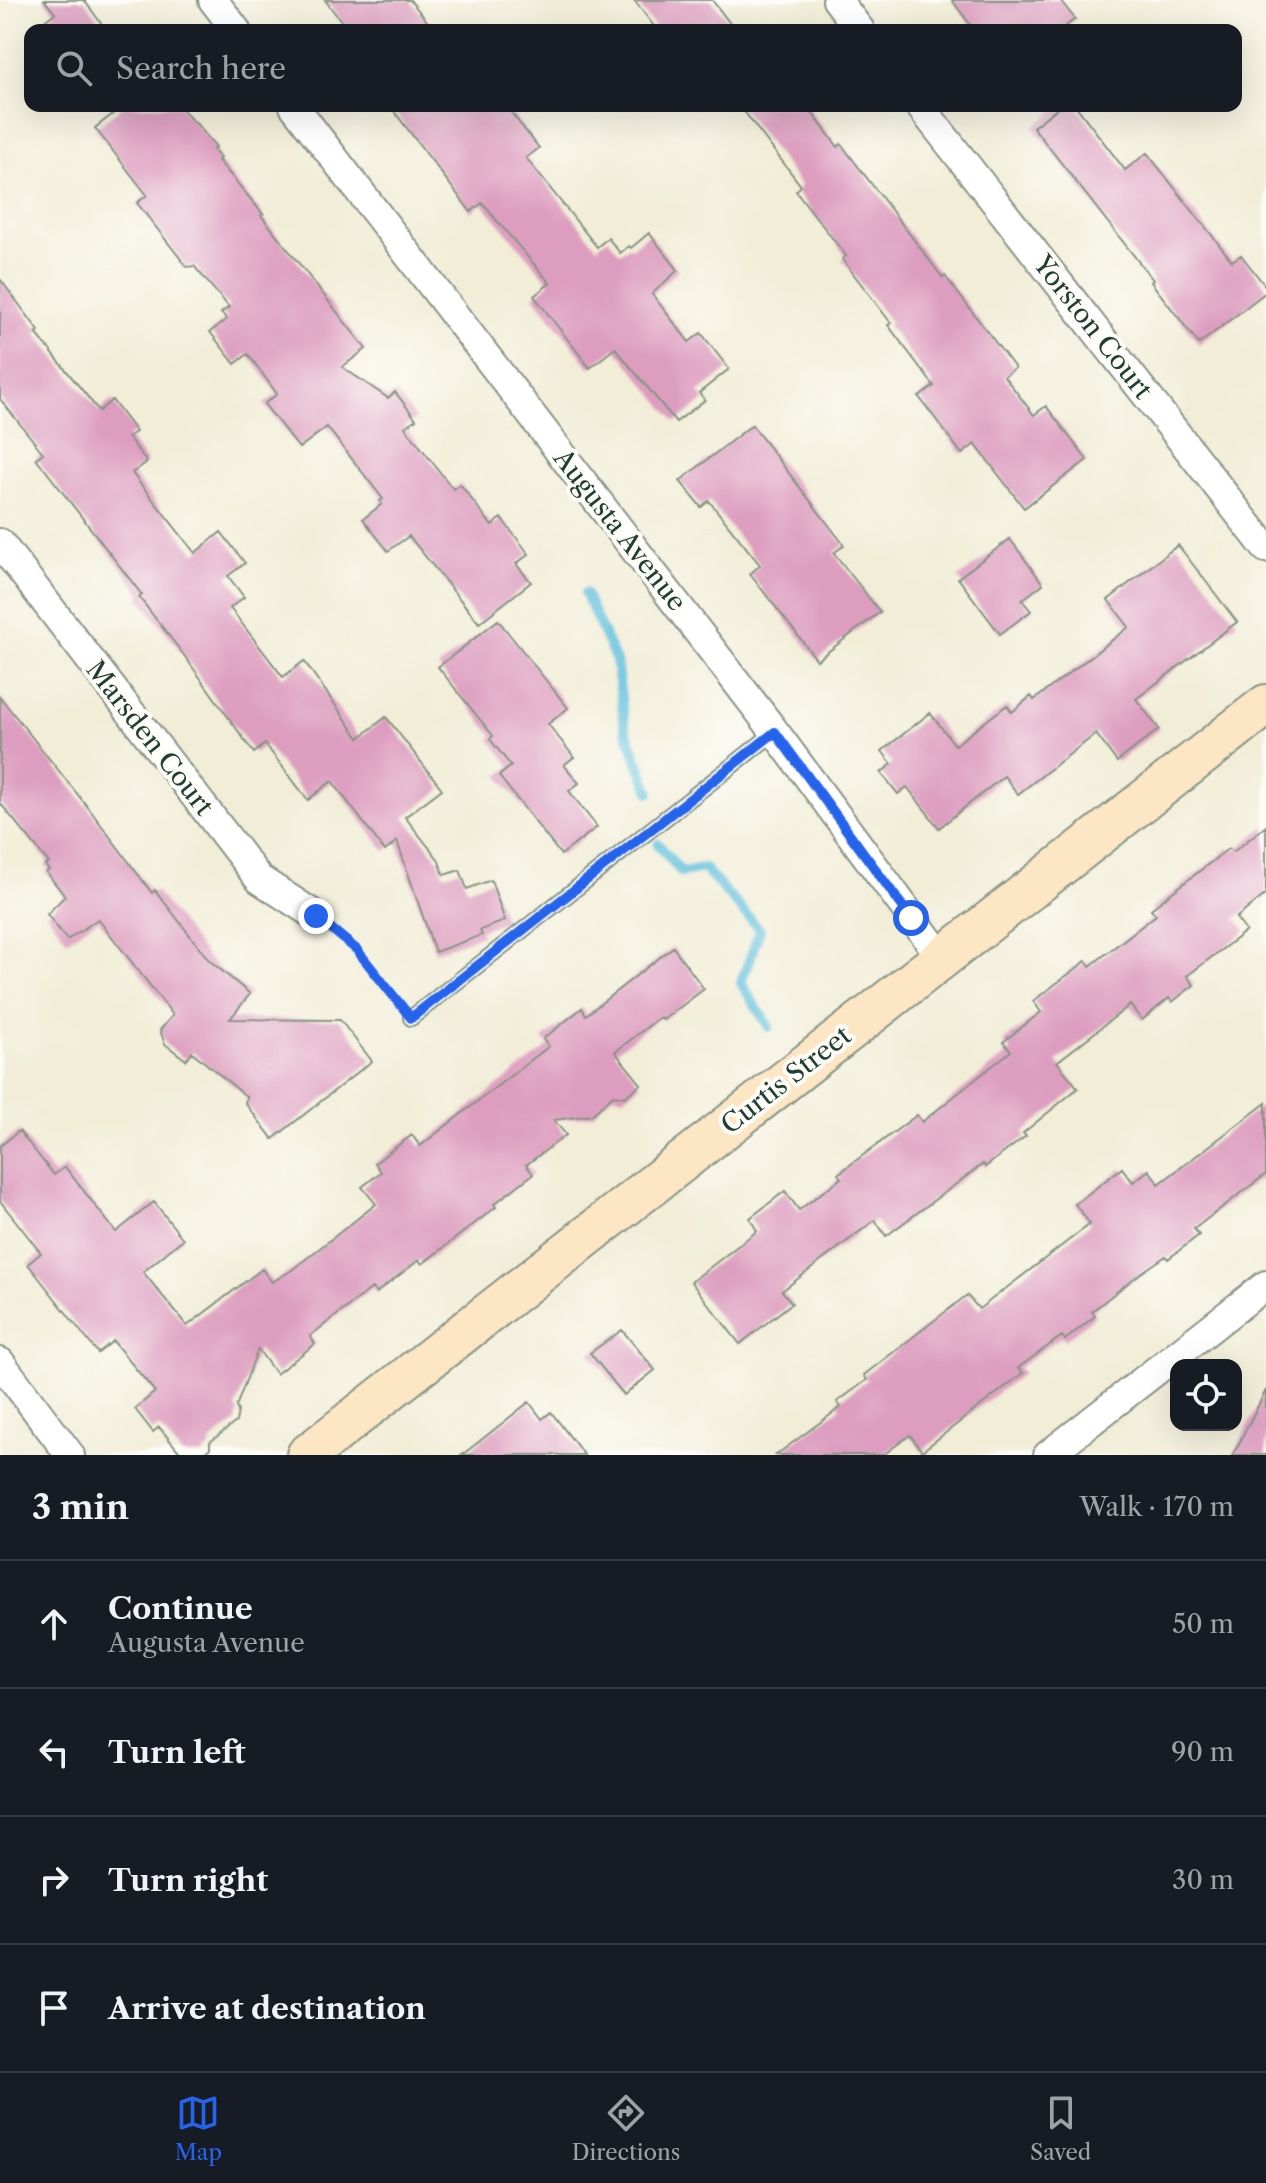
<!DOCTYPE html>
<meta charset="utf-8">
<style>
body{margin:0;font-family:"Libre Caslon Text",serif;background:#20242c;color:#f1f3f6}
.controls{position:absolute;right:24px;bottom:24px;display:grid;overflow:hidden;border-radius:16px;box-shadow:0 8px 32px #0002}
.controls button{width:72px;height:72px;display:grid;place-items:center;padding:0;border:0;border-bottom:2px solid #363941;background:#171b24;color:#f1f3f6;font:40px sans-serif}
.stop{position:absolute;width:24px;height:24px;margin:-18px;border:6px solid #2563eb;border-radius:50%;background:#fff}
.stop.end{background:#2563eb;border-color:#fff;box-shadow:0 2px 8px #0008}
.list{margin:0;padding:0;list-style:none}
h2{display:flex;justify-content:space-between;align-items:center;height:104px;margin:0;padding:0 32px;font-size:34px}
h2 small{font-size:26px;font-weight:400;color:#9ea1a6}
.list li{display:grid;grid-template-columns:52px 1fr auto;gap:24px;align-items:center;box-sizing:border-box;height:128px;padding:0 32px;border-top:2px solid #363941}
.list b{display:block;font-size:30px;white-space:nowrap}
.list p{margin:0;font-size:26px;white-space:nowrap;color:#9ea1a6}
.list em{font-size:26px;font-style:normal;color:#9ea1a6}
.icon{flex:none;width:44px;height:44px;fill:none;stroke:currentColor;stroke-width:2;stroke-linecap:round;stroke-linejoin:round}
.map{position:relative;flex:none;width:1266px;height:1455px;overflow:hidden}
.search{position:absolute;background:#171b24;box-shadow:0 8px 32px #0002;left:24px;right:24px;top:24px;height:88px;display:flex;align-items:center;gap:20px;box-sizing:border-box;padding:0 28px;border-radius:16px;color:#9ea1a6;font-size:30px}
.sheet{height:616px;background:#171b24}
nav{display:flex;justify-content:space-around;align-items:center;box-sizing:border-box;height:112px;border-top:2px solid #363941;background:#171b24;font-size:22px;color:#9ea1a6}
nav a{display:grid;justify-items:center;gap:4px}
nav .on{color:#2563eb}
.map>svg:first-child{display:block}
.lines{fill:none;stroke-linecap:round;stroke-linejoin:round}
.stream{stroke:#5fc0dd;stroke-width:10}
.building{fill:#dd9dbf}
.lane-casing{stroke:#889586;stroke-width:18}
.street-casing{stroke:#889586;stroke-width:32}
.secondary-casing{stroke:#889586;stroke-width:44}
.path{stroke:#889586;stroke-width:5;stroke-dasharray:6 6;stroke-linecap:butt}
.lane{stroke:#fff;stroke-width:14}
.street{stroke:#fff;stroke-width:28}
.secondary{stroke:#fce6c4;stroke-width:40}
.route{stroke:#2563eb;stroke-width:10}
.labels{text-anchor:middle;stroke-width:8;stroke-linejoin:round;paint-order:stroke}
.street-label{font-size:26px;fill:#1f3d34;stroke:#fdfcf7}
</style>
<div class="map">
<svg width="1266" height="1455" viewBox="0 0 1266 1455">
<rect width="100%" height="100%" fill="#fdfcf7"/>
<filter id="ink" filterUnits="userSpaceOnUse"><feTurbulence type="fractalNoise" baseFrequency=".0125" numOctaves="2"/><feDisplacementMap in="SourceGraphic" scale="16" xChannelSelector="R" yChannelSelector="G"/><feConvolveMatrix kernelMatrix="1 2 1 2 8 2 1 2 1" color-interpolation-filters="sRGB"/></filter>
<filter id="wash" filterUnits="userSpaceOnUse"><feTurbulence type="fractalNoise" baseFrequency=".006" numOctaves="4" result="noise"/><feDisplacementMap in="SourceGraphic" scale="32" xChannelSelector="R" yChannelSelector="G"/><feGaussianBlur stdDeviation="1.8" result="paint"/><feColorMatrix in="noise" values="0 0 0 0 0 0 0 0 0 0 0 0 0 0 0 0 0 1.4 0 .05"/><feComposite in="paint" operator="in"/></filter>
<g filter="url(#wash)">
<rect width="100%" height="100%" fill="#f1edd7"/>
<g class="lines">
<path class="stream" d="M585 593 616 661 625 728 650 792
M658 844 681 872 704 868 760 930 741 983 769 1027"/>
</g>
<g id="blocks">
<path class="building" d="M44 0H84L106 30H32L55 13Z
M325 0H410L434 30H348Z
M634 0H712L735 30H657Z
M952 0H1060L1075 19 1061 30H974Z
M123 106H180L193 122 194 121 216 147 213 149 220 158 218 160 263 214 261 215 366 349 342 367 388 398 395 392 416 419 405 427 453 489 460 484 492 526 501 518 529 554 516 564 531 582 479 623 409 536 388 551 363 519 382 504 380 501 383 499 327 427 299 448 264 404 277 394 248 354 235 364 210 332 227 319 221 313 229 307 194 266 187 267 137 203 147 195 95 128Z
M390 106H506L539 148 526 158 597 247 608 238 620 253 629 246 631 248 649 233 678 270 652 294 689 342 701 333 729 369 699 393 705 400 676 422 615 348 590 368 534 296 550 283 482 203 471 212Z
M740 106H807L838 147 841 144 943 278 945 276 1015 368 1004 376 1034 415 1046 406 1087 460 1024 508 975 444 962 454 919 397 934 386 888 325 891 323 842 259 846 256 796 191 801 186Z
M1060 106H1076L1125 170 1147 153 1232 261 1241 255 1266 287V292L1199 344 1151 282 1153 280 1033 127Z
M0 279 39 331 36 333 99 411 112 400 136 432 128 437 147 462 132 473 195 553 221 532 245 563 228 576 244 597 230 608 283 677 304 661 359 738 386 717 442 789 405 817 438 859 444 875 460 870 467 889 491 880 505 921 480 930 482 935 435 952 397 841 385 851 332 781 308 800 265 744 254 753 186 658 139 597 142 595 36 458 43 453 0 399Z
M752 425 844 545 834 553 880 612 817 660 750 574 760 565 709 501 701 507 680 481Z
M1010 539 1043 584 1022 600 1031 611 1000 634 958 578Z
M1178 545 1237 622 1136 699 1159 729 1117 762 1096 734 1018 794 1004 776 939 828 907 787 898 794 881 773 892 764 882 751 930 713 955 745 1007 705 1012 712 1031 696 1034 700 1129 627 1108 600Z
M498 620 568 708 548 724 574 757 564 765 579 783 569 791 597 827 561 855 499 776 511 766 490 739 493 736 438 667Z
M0 697 90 810 152 893 155 890 209 960 250 994 230 1019 340 1020 372 1061 273 1139 245 1103 247 1097 192 1052 186 1060 165 1044 160 1030 173 1015 98 919 67 940 47 914 65 896 46 872 49 870 45 865 49 863 0 803Z
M1266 826V894L1236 918 1246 931 1187 976 1194 985 1172 1002 1169 998 1142 1020 1130 1005 1057 1062 1078 1088 1023 1133 1026 1136 985 1167 983 1164 886 1236 875 1220 782 1291 792 1303 740 1344 691 1282 757 1231 750 1218 785 1191 799 1210 841 1178 838 1174 917 1115 922 1122 1011 1051 1003 1042 1041 1012 1033 1001 1086 961 1090 966 1156 915 1151 909 1229 848 1233 852Z
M673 947 704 989 663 1020 660 1017 615 1052 641 1084 625 1097 613 1095 592 1115 554 1120 566 1135 526 1165 533 1174 494 1204 496 1207 422 1264 419 1260 376 1293 372 1288 310 1336 315 1344 276 1374 258 1349 236 1407 238 1411 236 1422 210 1442V1448L202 1455H182L159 1427 153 1432 135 1409 155 1392 113 1341 98 1353 78 1328 28 1264 41 1253 0 1201V1146L19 1131 54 1175 65 1167 116 1232 154 1202 183 1239 143 1272 187 1326 262 1269 272 1282 292 1270 376 1204 362 1187 381 1172 375 1163 412 1135 420 1146 549 1046 543 1039 582 1008 586 1015Z
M1266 1103V1174L1194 1229 1199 1235 1168 1259 1166 1256 1141 1273 1092 1311 1095 1316 1065 1340 1062 1336 1018 1368 1023 1373 922 1451 910 1435 883 1455H776L841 1407 837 1402 867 1380 864 1375 967 1295 979 1309 1090 1224 1075 1204 1122 1168 1133 1182 1149 1170 1159 1184Z
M622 1330 655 1370 624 1395 590 1353Z
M1266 1390V1455H1233Z
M529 1402 542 1419 551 1412 584 1455H462Z"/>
</g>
</g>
<g filter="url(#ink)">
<use href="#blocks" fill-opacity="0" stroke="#889586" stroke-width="2"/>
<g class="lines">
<g class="lane-casing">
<path id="lane" d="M411 1018 775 732"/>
</g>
<g class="street-casing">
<path id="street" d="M213 0 236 30
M837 0 860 30
M294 106 775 732 942 958
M920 106 1266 548
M0 543 259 879 316 916
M0 1362 70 1455
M1048 1455 1266 1285"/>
</g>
<g class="secondary-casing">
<path id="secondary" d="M307 1455 1266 705"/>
</g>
<path class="path" d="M338 934 357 950 398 1001"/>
<use href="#lane" class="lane"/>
<use href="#street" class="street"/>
<use href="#secondary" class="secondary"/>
</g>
</g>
<g class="lines" filter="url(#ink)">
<path class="route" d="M316 916 357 950 411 1018 775 732 911 918"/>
</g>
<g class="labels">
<g class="street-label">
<text transform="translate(1093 327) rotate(52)" y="9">Yorston Court</text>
<text transform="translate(620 530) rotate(52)" y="9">Augusta Avenue</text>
<text transform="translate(150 738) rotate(52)" y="9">Marsden Court</text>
<text transform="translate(786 1080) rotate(-38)" y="9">Curtis Street</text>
</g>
</g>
</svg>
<div class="controls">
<button><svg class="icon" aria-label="locate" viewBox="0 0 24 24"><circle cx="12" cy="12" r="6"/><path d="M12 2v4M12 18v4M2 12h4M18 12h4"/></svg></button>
</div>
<div class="stop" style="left:911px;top:918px"></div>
<div class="stop end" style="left:316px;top:916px"></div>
<div class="search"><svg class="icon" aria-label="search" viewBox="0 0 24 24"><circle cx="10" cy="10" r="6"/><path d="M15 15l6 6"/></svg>Search here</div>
</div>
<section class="sheet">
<h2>3 min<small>Walk · 170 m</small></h2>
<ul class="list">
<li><svg class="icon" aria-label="ahead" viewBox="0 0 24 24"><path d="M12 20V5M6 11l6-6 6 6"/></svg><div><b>Continue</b><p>Augusta Avenue</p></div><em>50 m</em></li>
<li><svg class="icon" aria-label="left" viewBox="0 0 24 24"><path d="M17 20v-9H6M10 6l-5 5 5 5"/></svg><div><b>Turn left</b></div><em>90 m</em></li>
<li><svg class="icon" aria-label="right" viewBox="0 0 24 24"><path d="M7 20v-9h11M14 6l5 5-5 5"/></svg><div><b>Turn right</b></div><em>30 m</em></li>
<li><svg class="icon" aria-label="arrive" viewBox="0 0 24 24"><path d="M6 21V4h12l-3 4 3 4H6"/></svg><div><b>Arrive at destination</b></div></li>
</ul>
</section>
<nav>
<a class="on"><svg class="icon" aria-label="map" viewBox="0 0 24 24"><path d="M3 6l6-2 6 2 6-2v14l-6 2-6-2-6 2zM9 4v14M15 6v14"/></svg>Map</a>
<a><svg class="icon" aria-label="directions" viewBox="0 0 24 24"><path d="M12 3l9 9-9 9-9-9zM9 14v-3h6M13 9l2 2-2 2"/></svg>Directions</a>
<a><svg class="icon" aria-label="saved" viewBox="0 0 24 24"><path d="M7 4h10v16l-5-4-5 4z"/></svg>Saved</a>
</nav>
